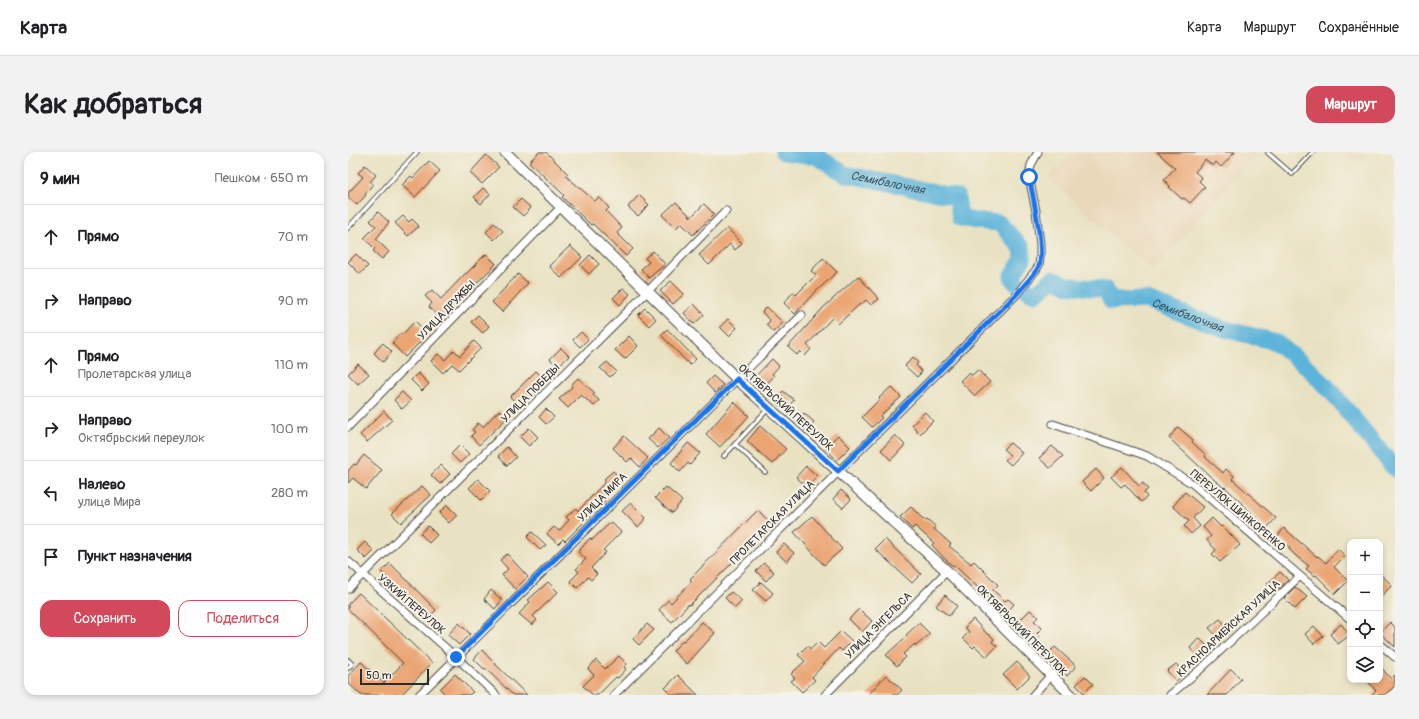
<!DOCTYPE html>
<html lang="ru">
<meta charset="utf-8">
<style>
body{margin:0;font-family:Pangolin,sans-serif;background:#f2f2f2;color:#202124}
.controls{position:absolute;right:12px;bottom:12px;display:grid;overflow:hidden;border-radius:8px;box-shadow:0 2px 6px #0003}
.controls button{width:36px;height:36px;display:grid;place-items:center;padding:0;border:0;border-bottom:1px solid #e0e0e0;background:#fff;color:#202124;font:20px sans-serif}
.scale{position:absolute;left:12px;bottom:10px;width:69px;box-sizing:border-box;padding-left:4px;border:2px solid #2b2b2b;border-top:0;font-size:11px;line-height:14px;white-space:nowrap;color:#2b2b2b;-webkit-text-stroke:3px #f7f3e8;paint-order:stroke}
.stop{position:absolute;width:12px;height:12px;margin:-9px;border:3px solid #1a73e8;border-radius:50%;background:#fff}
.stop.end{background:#1a73e8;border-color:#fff;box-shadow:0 1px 4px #0008}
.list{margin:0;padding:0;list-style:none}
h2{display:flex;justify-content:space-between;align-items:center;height:52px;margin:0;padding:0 16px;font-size:17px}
h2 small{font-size:13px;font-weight:400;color:#757577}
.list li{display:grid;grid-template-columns:26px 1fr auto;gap:12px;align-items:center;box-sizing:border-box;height:64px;padding:0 16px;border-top:1px solid #e0e0e0}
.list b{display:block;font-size:15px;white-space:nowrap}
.list p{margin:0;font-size:13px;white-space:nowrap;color:#757577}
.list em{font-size:13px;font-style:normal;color:#757577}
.actions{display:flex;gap:8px;padding:12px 16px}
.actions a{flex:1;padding:9px 0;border:1px solid #d1495b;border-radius:12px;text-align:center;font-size:14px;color:#d1495b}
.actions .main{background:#d1495b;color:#fff}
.icon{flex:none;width:22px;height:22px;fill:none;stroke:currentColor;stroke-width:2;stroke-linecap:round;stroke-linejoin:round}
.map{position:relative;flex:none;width:1047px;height:543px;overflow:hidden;border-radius:12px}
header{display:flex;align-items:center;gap:24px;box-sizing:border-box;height:56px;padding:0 20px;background:#fff;border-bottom:1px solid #e0e0e0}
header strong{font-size:19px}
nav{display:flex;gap:22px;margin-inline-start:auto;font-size:14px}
.intro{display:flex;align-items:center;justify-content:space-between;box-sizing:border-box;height:96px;padding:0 24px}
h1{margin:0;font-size:28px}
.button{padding:10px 18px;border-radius:12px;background:#d1495b;color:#fff;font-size:14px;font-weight:700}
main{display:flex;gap:24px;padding:0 24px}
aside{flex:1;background:#fff;border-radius:12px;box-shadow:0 2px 6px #0003}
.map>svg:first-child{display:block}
.built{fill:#ead8ba}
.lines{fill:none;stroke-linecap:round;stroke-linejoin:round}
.river{stroke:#5db4da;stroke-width:17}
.building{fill:#eba573}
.lane-casing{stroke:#484642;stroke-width:5.5}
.street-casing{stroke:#484642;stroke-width:9}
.secondary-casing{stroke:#484642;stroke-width:12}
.lane{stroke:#fff;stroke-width:3.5}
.street{stroke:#fff;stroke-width:7}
.secondary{stroke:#fff;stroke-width:10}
.route{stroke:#1a73e8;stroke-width:5}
.labels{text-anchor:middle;stroke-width:4;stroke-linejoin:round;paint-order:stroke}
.street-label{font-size:11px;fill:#2b2b2b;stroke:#f7f3e8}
.water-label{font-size:12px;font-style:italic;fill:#3c5b68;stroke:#f7f3e8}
</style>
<header>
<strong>Карта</strong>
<nav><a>Карта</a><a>Маршрут</a><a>Сохранённые</a></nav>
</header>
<div class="intro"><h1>Как добраться</h1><a class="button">Маршрут</a></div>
<main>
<aside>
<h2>9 мин<small>Пешком · 650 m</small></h2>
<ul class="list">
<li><svg class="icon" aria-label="ahead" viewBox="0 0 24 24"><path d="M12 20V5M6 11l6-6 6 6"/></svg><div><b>Прямо</b></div><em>70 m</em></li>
<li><svg class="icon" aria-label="right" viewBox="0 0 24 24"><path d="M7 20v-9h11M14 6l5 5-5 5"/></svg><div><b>Направо</b></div><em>90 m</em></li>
<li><svg class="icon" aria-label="ahead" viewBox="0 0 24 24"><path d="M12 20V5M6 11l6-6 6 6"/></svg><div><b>Прямо</b><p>Пролетарская улица</p></div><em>110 m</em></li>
<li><svg class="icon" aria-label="right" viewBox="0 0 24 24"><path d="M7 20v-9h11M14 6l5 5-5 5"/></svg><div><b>Направо</b><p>Октябрьский переулок</p></div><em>100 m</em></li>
<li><svg class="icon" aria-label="left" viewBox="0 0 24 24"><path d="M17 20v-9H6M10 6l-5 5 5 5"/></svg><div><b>Налево</b><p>улица Мира</p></div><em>280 m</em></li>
<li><svg class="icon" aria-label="arrive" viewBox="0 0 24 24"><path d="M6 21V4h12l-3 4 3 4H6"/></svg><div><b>Пункт назначения</b></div></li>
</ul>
<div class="actions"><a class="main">Сохранить</a><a>Поделиться</a></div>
</aside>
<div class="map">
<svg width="1047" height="543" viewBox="0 0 1047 543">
<rect width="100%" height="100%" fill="#f7f3e8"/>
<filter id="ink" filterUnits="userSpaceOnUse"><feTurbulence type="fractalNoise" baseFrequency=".025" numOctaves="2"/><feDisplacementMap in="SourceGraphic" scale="8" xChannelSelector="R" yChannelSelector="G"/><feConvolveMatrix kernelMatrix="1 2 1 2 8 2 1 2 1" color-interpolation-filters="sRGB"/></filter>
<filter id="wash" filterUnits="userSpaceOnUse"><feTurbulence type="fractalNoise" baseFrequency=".012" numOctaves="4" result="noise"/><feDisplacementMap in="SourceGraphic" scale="16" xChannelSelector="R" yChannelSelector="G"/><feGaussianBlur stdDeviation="0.9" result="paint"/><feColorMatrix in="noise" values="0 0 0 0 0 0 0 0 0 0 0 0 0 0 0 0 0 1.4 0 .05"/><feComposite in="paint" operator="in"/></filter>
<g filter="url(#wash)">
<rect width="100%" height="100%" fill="#e9e2c2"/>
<path class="built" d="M723 0H910L805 119 700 26Z"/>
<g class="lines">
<path class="river" id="s1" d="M435 0 468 4 497 22 609 45 612 66 628 69 651 71 674 96 675 107 664 124 666 129 684 141 687 142 705 127 719 133 758 138 763 149 799 148 873 176 928 190 960 216 982 238 1047 317"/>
</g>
<g id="blocks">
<path class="building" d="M191 0H198L220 22 218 24 247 49 251 45 261 56 258 59 274 76 269 81 285 97 278 104 245 72 243 73 214 45 216 43 181 10Z
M809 0H887L873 15 868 10 865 14 857 8 847 20 854 26 851 29 857 35 842 51 836 46 834 47 821 35 822 34 816 28 827 16Z
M138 3 151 15 134 32 122 21Z
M81 9 92 19 67 45 54 33 63 24 65 26Z
M17 13 28 23 22 30 25 32 17 42 18 43 9 53 0 45V41L15 25 10 21Z
M135 36 142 42 133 52 126 45Z
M291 43 301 53 290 64 280 55Z
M173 47 183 56 175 64 165 55Z
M328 50 343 65 356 52 366 62 345 83 333 71 328 76 314 63Z
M30 60 41 70 28 87 41 100 34 107 25 99 27 97 16 86 28 74 22 69Z
M55 64 61 70 64 67 71 74 60 84 47 71Z
M146 71 155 79 146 88 138 80Z
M379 76 394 91 387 98 382 92 361 113 351 103Z
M222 94 234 105 213 126 201 114Z
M305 99 317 112 301 126 293 117 301 110 297 106Z
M8 102 20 114 12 122 0 110Z
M138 102 148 112 93 166 81 155 84 151 77 144 84 138 93 147 118 121V122Z
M242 103 251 112 241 122 232 113Z
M475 106 489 120 463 144 447 162 436 151 445 140 448 143 468 123 463 119Z
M170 122 180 131 154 160 144 150Z
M510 124 531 147 523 153 518 148 513 153 512 152 490 172 484 166 459 193 463 197 457 204 452 199 449 203 440 195 475 156Z
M323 129 336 142 325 152 312 139Z
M275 136 282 142 272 153 265 146Z
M346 152 356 163 346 172 336 161Z
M419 155 435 171 425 180 418 173 422 169 414 160Z
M297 156 308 167 301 174 290 163Z
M130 163 141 174 135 181 123 170Z
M380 167 389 176 381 184 372 175Z
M67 169 80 182 57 205 44 191 53 181 54 183Z
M319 177 348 207 342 213 313 183Z
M233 180 240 187 232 195 225 188Z
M281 184 290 194 277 207 267 198Z
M126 189 133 196 111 218 104 212 95 221 83 209 90 202 97 208 106 198 112 204Z
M35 191 44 200 35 210 26 201Z
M213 196 221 204 210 214 202 207Z
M565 205 570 211 568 213 574 220 569 225 557 214Z
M424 207 431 214 424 222 426 224 414 237 404 228Z
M259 210 268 219 262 225 252 216Z
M10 212 21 222 10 232 0 222Z
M630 218 642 230 627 244 612 229 620 221 624 223Z
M188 219 196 227 172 254 162 245Z
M70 221 81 232 74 239 63 228Z
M365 224 375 233 367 241 358 231Z
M230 226 247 241 245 243 251 248 246 254 233 243 220 256 211 247 224 235 223 233Z
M543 235 553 245 532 264 534 266 524 275 514 265 532 247 531 246Z
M435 239 446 248 437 258 426 248Z
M54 240 63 249 54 257 46 248Z
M386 250 401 264 372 295 358 282Z
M198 257 206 265 198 272 191 265Z
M151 258 159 266 131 293 123 284 127 280 124 278 130 271 135 275Z
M36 259 44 268 19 290 12 283Z
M577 260 585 269 572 282 564 273Z
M456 261 466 270 458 279 448 269Z
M412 274 438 297 424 312 399 289Z
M830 275 845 288 844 290 858 303 857 305 875 321 878 317 886 324 884 327 928 366 919 376 877 335 876 336 863 325 821 286Z
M181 276 190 285 181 294 172 285Z
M311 276 321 286 310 296 300 287Z
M490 283 502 295 489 308 477 296Z
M547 283 557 293 543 308 533 298Z
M276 284 300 306 292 315 283 306 279 310 265 296Z
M340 291 352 301 342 313 340 311 332 320 323 311Z
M662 291 674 301 663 313 657 308 662 303 655 297Z
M112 293 121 302 112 311 103 302Z
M704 294 715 304 702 316 691 306Z
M159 295 168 305 159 314 150 304Z
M16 303 34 318 18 337 5 326 0 331V319L6 312 8 313Z
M93 313 102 322 92 332 83 323Z
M458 314 469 324 459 335 448 325Z
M774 315 791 334 795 331 800 337 796 341 799 345 793 350 777 332 773 335 763 325Z
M748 317 756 326 743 339 734 330Z
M265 319 274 328 257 345 259 347 217 389 215 387 210 392 199 382 206 375 211 379 221 368 218 365 228 356 230 359 258 329 256 327Z
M130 327 142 339 133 348 121 336Z
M74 334 83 343 53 371 44 362Z
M318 335 334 349 324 361 307 346Z
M493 338 503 347 495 356 485 347Z
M837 340 855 355 845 366 852 374 843 382 836 374 841 369 825 354Z
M283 351 298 366 290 375 274 359Z
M99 353 109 363 101 371 91 361Z
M563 355 577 369 579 367 588 375 586 377 603 392 601 394 623 412 626 409 650 433 645 438 657 449 660 447 666 452 660 459 654 453 652 456 606 413 605 414 598 408 584 393 586 391 567 374 564 377 552 365Z
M410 358 425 374 414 384 412 383 342 453 341 452 324 470 311 458 320 448 323 451 344 429 342 427Z
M464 364 494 397 476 413 446 380Z
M864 366 873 375 875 374 892 393 872 410 864 402 868 398 859 388 863 384 855 375Z
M263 370 273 380 255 398 258 400 243 416 249 422 243 428 240 425 229 436 222 429 231 420 228 417 238 407 230 400 242 386 244 388Z
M80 374 89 383 81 391 72 381Z
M936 376 969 405 970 404 978 411 990 397 997 404 986 415 1000 429 987 442 968 423 967 424 958 417 961 414 948 404 941 397 942 395 929 385Z
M184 380 198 393 192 398 179 385Z
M537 387 573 422 564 431 527 397Z
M17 390 26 399 18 407 9 398Z
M436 392 446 401 439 410 428 400Z
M159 402 180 425 167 437 154 423 160 417 152 408Z
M42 411 88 458 80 466 33 420Z
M416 411 426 420 418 429 408 419Z
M932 420 940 428 927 440 919 432Z
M1032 422 1044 433 1032 446Z
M200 430 210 440 185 464 189 468 184 473 171 462 182 450 180 448Z
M413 430 425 441 418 449 405 438Z
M947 435 959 445 947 457 936 446Z
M143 438 154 448 147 457 136 447Z
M383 440 394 449 387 456 377 446Z
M11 441 84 511 53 543H13L0 531V524L13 510 36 531 55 511 0 457V452Z
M597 443 609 454 601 464 588 454Z
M511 457 524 469 514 480 501 467Z
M682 458 690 465 686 469 694 476 689 481 692 484 686 490 668 472Z
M625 467 640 483 641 482 646 487 644 490 649 494 639 505 627 494 625 496 615 486 621 480 617 475Z
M872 467 883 479 873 489 861 476Z
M354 470 367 481 339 512 325 499 335 488 336 489Z
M1042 470 1047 475V495L1032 481Z
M111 471 122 482 111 493 100 483Z
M571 471 582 482 568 494 567 492 555 502 558 505 549 514 538 503 559 484 558 483Z
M299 472 306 478 291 493 285 487Z
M993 472 1002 483 990 492 982 482Z
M966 474 975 484 966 492 957 482Z
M493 479 504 489 494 499 491 496 464 525 467 528 454 540 443 529 447 526 443 522 457 509 450 503 459 494 463 497 470 490 476 496Z
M851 486 862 497 852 507 842 496Z
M707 495 728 514 719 524 698 504Z
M134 498 144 509 179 543H165L137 516 136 517 126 507Z
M271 504 279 512 276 515 278 517 270 526 268 525 250 543H245L235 534 246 523 240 517 248 508 257 517Z
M669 510 682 524 669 537 655 523Z
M828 512 837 522 828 529 819 519Z
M1032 514 1043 527 1047 523V534L1036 543H1023L1028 539 1019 528H1032Z
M883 517 893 527 879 543H859Z
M107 522 125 540 121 543H98L92 537Z
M330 523 350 543H324L317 536Z
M538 523 554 538 549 543H520Z
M737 524 745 532 736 541 728 533Z"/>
</g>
</g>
<g filter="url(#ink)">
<use href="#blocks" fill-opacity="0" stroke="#484642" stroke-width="1"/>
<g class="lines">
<g class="lane-casing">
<path id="lane" d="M920 1 944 22 965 0
M0 76 69 0
M387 292 417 320
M376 304 420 257
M0 508 4 512 0 516"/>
</g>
<g class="street-casing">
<path id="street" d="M705 272 799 304 845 332 1002 467
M0 275 212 56
M0 409 108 505 148 543
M0 437 300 139 378 59
M1032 492 1047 505
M71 543 454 163
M266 543 668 143 688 118 691 113 692 105V92L688 59 681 25 683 13 690 0
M477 543 599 419
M685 543 703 523
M822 543 855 515 952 424"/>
</g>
<g class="secondary-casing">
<path id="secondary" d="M157 0 389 227 490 319 599 419 723 543"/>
</g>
<use href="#lane" class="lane"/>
<use href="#street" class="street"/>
<use href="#secondary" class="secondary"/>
</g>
</g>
<g class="lines" filter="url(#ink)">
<path class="route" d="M108 505 389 227 490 319 668 143C675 134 686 124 691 114 697 97 685 44 681 25"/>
</g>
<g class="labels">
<g class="street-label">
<text transform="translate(98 158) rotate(-46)" y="4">УЛИЦА ДРУЖБЫ</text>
<text transform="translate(182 241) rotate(-45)" y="4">УЛИЦА ПОБЕДЫ</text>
<text transform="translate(438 255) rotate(42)" y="4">ОКТЯБРЬСКИЙ ПЕРЕУЛОК</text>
<text transform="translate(254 345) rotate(-45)" y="4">УЛИЦА МИРА</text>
<text transform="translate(890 358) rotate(40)" y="4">ПЕРЕУЛОК ШИНКОРЕНКО</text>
<text transform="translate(424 370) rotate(-45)" y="4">ПРОЛЕТАРСКАЯ УЛИЦА</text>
<text transform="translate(64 452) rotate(41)" y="4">УЗКИЙ ПЕРЕУЛОК</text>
<text transform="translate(530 473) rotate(-45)" y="4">УЛИЦА ЭНГЕЛЬСА</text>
<text transform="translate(880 476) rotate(-43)" y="4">КРАСНОАРМЕЙСКАЯ УЛИЦА</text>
<text transform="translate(674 478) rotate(45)" y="4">ОКТЯБРЬСКИЙ ПЕРЕУЛОК</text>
</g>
<g class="water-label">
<text dy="4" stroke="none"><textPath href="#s1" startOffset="111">Семибалочная</textPath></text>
<text dy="4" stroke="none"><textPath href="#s1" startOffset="507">Семибалочная</textPath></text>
</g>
</g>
</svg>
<div class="controls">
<button>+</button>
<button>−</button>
<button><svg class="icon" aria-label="locate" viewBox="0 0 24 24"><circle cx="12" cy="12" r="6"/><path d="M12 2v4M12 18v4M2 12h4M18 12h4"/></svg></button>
<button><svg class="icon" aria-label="layers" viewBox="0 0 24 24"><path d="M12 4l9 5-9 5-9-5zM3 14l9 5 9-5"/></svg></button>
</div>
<div class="scale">50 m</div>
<div class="stop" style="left:681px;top:25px"></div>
<div class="stop end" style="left:108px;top:505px"></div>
</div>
</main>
